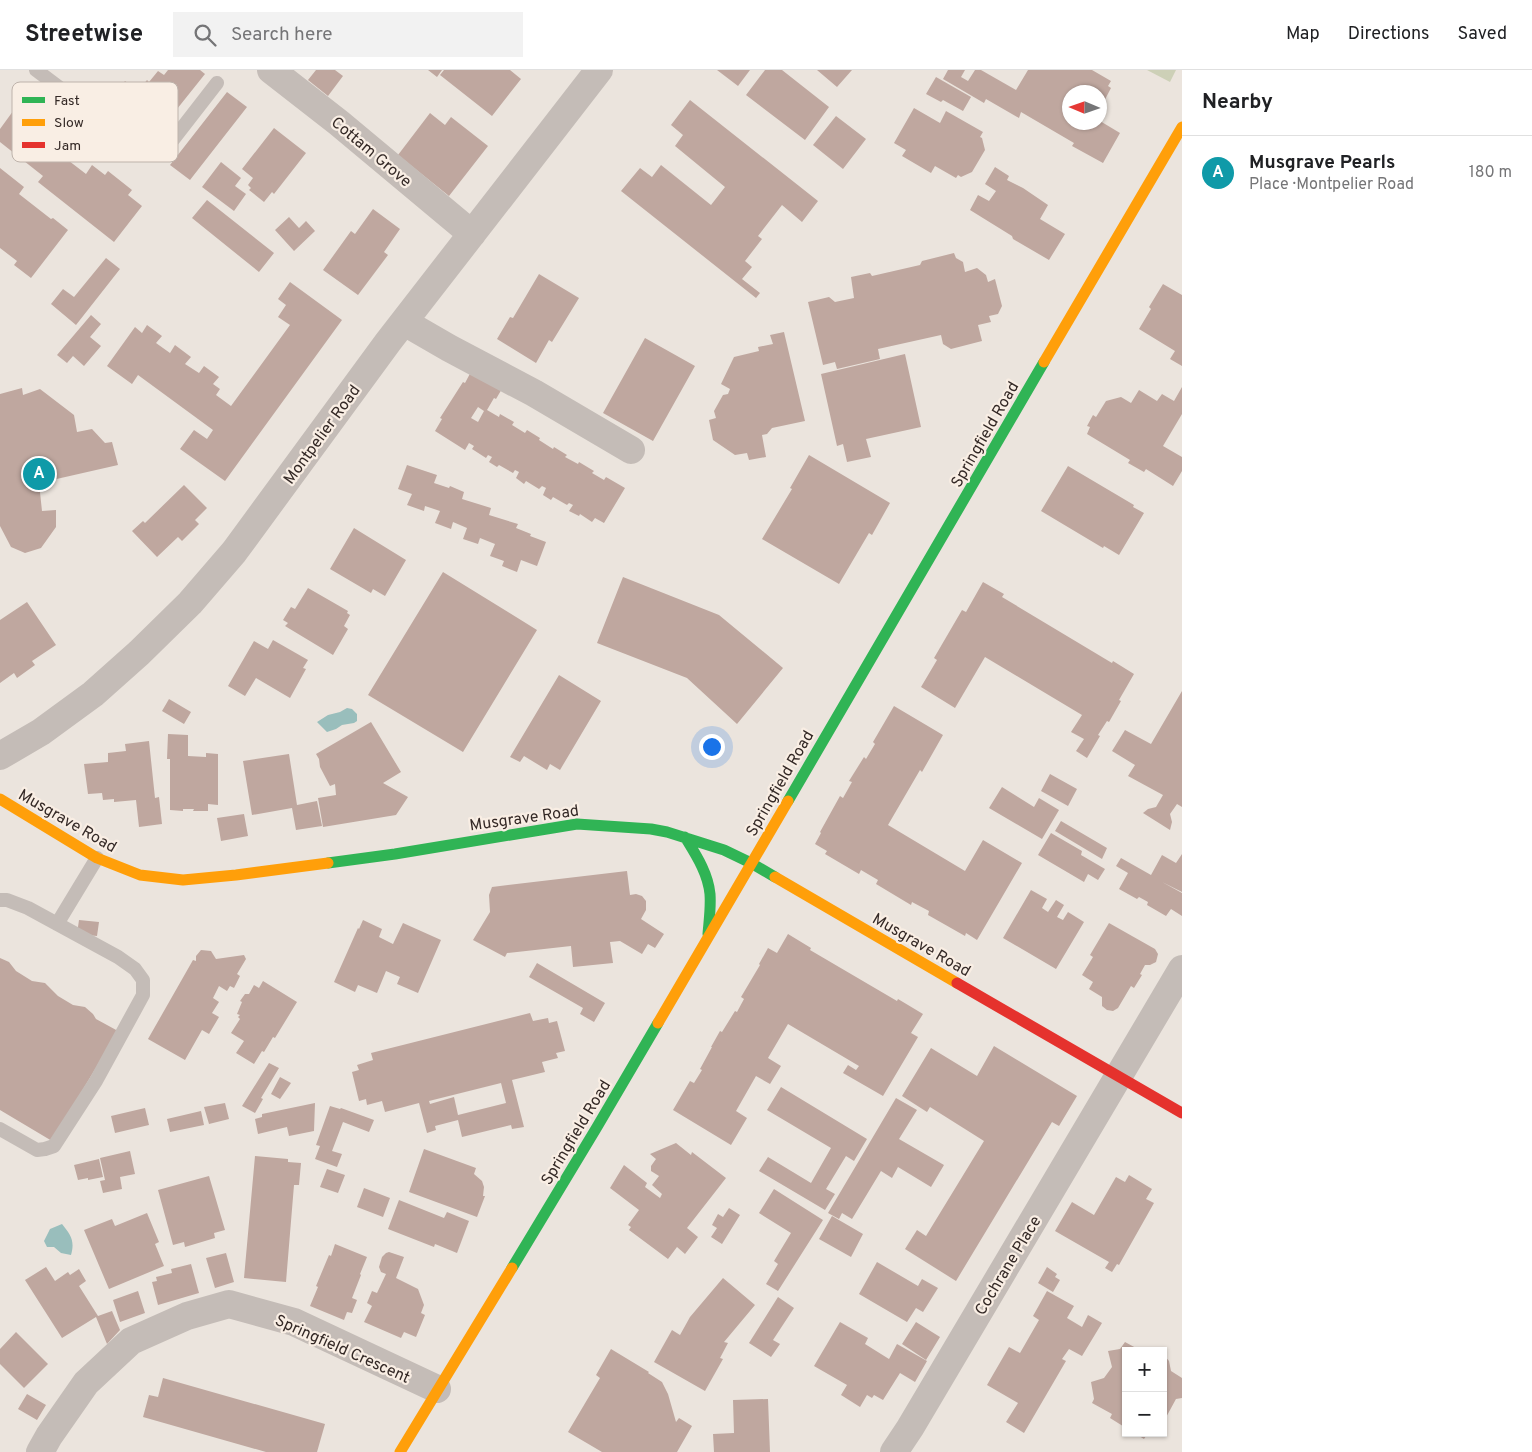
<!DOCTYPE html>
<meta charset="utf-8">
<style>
body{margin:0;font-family:Overpass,sans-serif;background:#f2f2f2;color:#202124}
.controls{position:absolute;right:15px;bottom:15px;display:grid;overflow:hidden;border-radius:0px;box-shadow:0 1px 4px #0004}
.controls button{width:45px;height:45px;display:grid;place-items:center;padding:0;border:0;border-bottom:1px solid #e0e0e0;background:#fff;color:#202124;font:25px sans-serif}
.compass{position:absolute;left:1062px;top:15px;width:45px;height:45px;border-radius:50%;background:#fff;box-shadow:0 1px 4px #0004;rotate:272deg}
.you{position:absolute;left:711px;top:676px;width:18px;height:18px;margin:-12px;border:4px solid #fff;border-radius:50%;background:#1a73e8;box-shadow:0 0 0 8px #1a73e833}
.badge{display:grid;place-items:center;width:32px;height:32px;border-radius:50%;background:#2563eb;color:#fff;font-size:16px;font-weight:700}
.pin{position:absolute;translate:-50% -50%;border:2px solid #fff;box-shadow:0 1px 5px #0006}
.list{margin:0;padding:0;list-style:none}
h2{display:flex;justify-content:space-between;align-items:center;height:65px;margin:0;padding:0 20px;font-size:21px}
h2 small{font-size:16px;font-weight:400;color:#757577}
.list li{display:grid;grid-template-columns:32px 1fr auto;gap:15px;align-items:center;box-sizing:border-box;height:75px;padding:0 20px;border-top:1px solid #e0e0e0}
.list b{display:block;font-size:19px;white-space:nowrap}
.list p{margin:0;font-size:16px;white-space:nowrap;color:#757577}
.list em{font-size:16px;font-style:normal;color:#757577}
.icon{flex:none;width:28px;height:28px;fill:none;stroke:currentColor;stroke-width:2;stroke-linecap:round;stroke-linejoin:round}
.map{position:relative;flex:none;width:1182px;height:1382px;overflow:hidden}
header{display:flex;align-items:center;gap:30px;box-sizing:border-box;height:70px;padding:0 25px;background:#fff;border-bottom:1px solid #e0e0e0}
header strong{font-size:24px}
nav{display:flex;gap:28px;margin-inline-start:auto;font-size:18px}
.search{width:350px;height:45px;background:#f2f2f2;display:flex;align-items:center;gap:12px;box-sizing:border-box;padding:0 18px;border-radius:0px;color:#757577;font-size:19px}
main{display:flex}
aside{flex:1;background:#fff}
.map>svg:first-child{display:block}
.green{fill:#cdd0b7}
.water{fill:#99bebc}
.building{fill:#bfa79f;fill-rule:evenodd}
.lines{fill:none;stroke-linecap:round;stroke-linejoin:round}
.lane{stroke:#c4bcb7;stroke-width:14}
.street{stroke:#c4bcb7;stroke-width:28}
.fast{stroke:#30b455;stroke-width:11}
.slow{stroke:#ff9f0a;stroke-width:11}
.jam{stroke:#e5322d;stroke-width:11}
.labels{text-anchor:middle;stroke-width:4.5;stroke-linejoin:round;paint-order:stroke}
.street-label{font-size:16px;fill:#342926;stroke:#f9eee4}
.key{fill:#f9eee4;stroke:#beb3ab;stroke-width:1}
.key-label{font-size:14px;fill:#342926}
</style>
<header>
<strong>Streetwise</strong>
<div class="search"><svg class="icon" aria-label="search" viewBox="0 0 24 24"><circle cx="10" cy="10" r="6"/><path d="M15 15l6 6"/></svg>Search here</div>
<nav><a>Map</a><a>Directions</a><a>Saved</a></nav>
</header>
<main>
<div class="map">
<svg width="1182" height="1382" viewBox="0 0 1182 1382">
<rect width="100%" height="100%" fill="#ebe4dd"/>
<path class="green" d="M1147 0H1176L1170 12Z"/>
<path class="water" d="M347 638 352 639 357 644V651L354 653 342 655 336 659 327 662 317 652 328 645 340 642Z
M62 1154C71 1165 75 1171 71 1185L61 1183 54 1177H47L44 1171 50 1159Z"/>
<path class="building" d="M168 0H200L205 4 153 69 122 44 120 45 104 32 113 20 116 22 125 11 138 21 147 10 149 12 158 1 164 5Z
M316 0H335L343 6 328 26 308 10Z
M428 0H442L437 7Z
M444 0H510L521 9 492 46 440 5Z
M717 0H750L738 16Z
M765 0H782L829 37 805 70 746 25Z
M817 0H852L837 17Z
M948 0H965L961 7 968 11 975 0H981L1016 20 1028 0H1092L1111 11 1108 16 1111 18 1100 39V22H1070V52H1100V51L1120 63 1103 93 1072 76 1074 73 1021 42 1019 48 986 29 984 33 943 9Z
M936 7 971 27 963 41 943 30 941 32 926 24Z
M227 22 247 37 190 110 170 95Z
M690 30 818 131 802 152 782 135 758 166 762 169 745 191 752 197 742 209 760 223 756 228 621 121 640 98 652 107 661 95 711 135 725 117 675 76 683 65 671 55Z
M16 37 66 76 60 84 86 104 92 95 105 105 108 101 132 120 128 125 142 136 114 172 38 112 43 106 0 72V59Z
M914 38 940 53 946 41 983 62 980 67 982 68 985 80 972 102 961 107 958 105 956 108 935 96 931 103 902 86 906 80 894 73Z
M430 43 445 55 451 47 488 76 449 126 398 85Z
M836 46 866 69 843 99 813 75Z
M274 58 306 83 274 124 272 122 264 132 249 120 251 118 248 115 253 108 242 99Z
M221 92 241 108 235 116 246 124 234 141 202 117Z
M995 97 1009 106 1007 110 1023 118 1048 135 1040 149 1065 164 1049 190 1013 169 1012 166 970 140 978 125 989 131 996 121 985 114Z
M0 98 24 117 19 124 51 149 53 148 68 160 31 208 14 195 17 191 0 178Z
M207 130 274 183 259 202 192 148Z
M373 139 400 159 384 182 388 185 358 225 323 200 351 161 355 164Z
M289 147 299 158 306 151 315 161 294 181 275 160Z
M954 183 956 188 963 192 965 202 977 198 986 205 988 212 995 209 1002 236 998 244 989 246 991 252 978 255 982 271 951 279 943 274 941 265 878 279 880 289 837 299 835 292 823 295 808 232 829 227 835 232 854 228 851 207 870 203 872 206 920 195 922 191Z
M106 188 120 199 76 255 51 234 63 219 74 227Z
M539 204 579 228 552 272 549 270 536 293 497 269 510 247 513 248Z
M290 212 342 250 225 411 180 379 194 360 207 369 213 360 138 305 132 314 107 296 135 257 142 263 147 255 162 266 156 273 170 283 175 275 191 287 185 294 199 303 204 296 219 307 213 314 220 319 216 325 231 336 290 255 278 247 286 235 278 229Z
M1163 214 1182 225V296L1170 289 1175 281 1139 259 1151 239 1149 237Z
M91 245 101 254 90 267 101 276 84 296 73 286 67 293 57 285Z
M784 262 805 351 772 358 767 364 762 365 766 387 749 390 747 383 735 385 713 370 709 350 716 348 714 341 723 325 728 324 730 319 721 314 734 287 759 281 758 277 773 274 770 265Z
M645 268 695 296 653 371 603 343Z
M905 284 921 357 866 369 871 387 847 392 843 374 837 376 821 304Z
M473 298 503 317 496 329 494 328 487 340 499 347 500 344 514 352 512 355 525 363 527 360 540 368 539 370 553 379 554 377 567 385 565 387 578 394 579 392 594 401 592 403 604 410 606 407 625 418 604 453 595 448 592 452 580 444 579 446 569 441 573 435 569 433 567 435 553 427 551 430 543 425 546 418 542 416 539 419 526 411 524 414 516 408 519 402 515 400 513 403 499 395 497 397 489 392 492 387 488 385 486 388 472 379 474 376 469 373 465 380 435 361 442 349 440 348 463 312 465 313ZM478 337 484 341 478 352 471 348Z
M1182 317V344L1163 376 1182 387V401L1173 416 1146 399 1144 402 1128 393 1130 390 1087 364 1090 357 1087 356 1093 345 1096 347 1106 331 1121 327 1131 333 1139 320 1157 331 1162 324 1174 331Z
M22 318 23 325 40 319 74 345 77 362 92 359 105 373 112 372 118 395 39 413 42 441 56 440V457L41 478 25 483 11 477 0 456V324Z
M809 385 890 433 872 465 869 463 839 514 762 469 792 419 790 418Z
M407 395 437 405 434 413 449 418 450 416 464 422 462 429 491 438 489 445 518 454 516 458 531 464 530 466 546 472 537 496 521 490 517 502 502 496 504 491 490 486 495 474 480 468 478 474 463 469 467 458 453 452 451 459 435 453 440 441 425 436 424 441 407 435 412 424 398 419Z
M1068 396 1134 435 1133 437 1144 443 1119 485 1104 476 1103 478 1041 441Z
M184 415 207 438 195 450 199 454 182 471 178 467 157 487 132 461 143 451 145 453Z
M354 458 406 490 385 526 373 519 371 523 330 499Z
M443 502 537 560 463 682 368 625Z
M623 507 719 545 783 598 737 654 687 608 597 573Z
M983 512 1004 524 1002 527 1112 593 1113 591 1134 604 1119 630 1121 631 1109 652 1107 651 1098 665 1100 666 1087 688 1076 681 1084 669 1071 662 1082 645 985 587 955 638 921 617 937 590 934 588 962 540 966 542Z
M308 518 348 541 347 543 350 545 344 556 348 559 333 585 285 556 288 553 283 550 291 537 295 539Z
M27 532 56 575 32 591 35 595 17 608 14 603 0 613V550Z
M273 570 308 590 303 598 306 599 290 628 256 608 245 626 228 616 254 571 268 579Z
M559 605 601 631 560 700 550 694 547 700 524 686 520 692 510 687Z
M1182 621V737L1177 734 1170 744 1172 752 1170 760 1143 743 1148 739 1156 737 1163 725 1128 706 1135 695 1112 681 1125 660 1151 674Z
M169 629 191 642 184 654 162 641Z
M894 636 943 665 922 702 920 700 888 755 965 801 983 770 1022 793 977 870 966 863 965 866 928 845 929 841 912 832 911 835 876 814 878 810 861 800 859 804 825 784 827 781 815 774 821 763 820 762 840 726 843 728 852 712 849 711 864 687 866 689 875 674 873 672Z
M371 652 401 702 383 713 408 727 396 745 323 757 318 728 336 725 335 714 330 716 320 697 319 689 316 684Z
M168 664 188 665V686L206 687V683L218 684V735L208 734V741H193L194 739H183V741L170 740V689H167Z
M149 671 155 728 159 727 162 754 139 757 136 730 114 732V729L103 730 102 723 88 724 84 694 108 692V683L126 681 125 674Z
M289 684 297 735 317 731 322 756 296 760 292 738 252 745 243 691Z
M1050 704 1077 719 1068 736 1041 721Z
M1002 717 1034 737 1039 728 1059 740 1042 769 989 738Z
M244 744 248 766 221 771 217 748Z
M1061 751 1107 778 1102 789 1055 761Z
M1051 763 1082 781 1081 785 1105 799 1098 810 1088 804 1084 812 1038 785Z
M1182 784V822L1162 812 1182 823V846L1171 839 1166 846 1147 835 1148 832 1139 827 1137 829 1119 819 1128 803 1116 796 1121 788 1151 805 1162 785 1176 793Z
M627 801 630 825 636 824 642 826 646 831V840L641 849 664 864 655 878 648 874 642 884 620 871 610 872 613 893 573 897 571 876 507 883 505 887 473 870 490 842 489 825 492 817Z
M1031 820 1047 829 1042 838 1048 842 1056 830 1064 835 1057 847 1063 850 1068 842 1084 852 1056 899 1003 868Z
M79 850 99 852 97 866 77 864Z
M363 850 382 859 379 867 393 874 403 853 441 870 418 923 397 914 400 907 386 901 377 923 358 915 355 922 334 912 358 858 359 859Z
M1109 853 1155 879 1158 884 1156 892 1150 895H1145L1140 904 1142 905 1134 918 1131 916 1118 938 1113 941 1107 940 1102 936V927L1089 919 1093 912 1082 905 1093 887 1090 885Z
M788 864 811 878 810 880 897 931 898 929 923 944 911 963 918 967 883 1026 843 1003 848 995 856 1000 859 996 788 954 768 988 781 996 770 1014 756 1006 736 1041 747 1048 731 1075 673 1040 690 1011 694 1013 702 1000 700 999 712 977H711L720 961 722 962 735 941 737 942 744 929 741 927 760 895 759 894 768 878 777 883Z
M201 880 211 881 216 889 244 885 246 889 237 904 240 906 234 918 230 916 227 921 219 916 213 928 219 932 212 943 219 947 209 964 202 960 185 990 148 969 193 890 196 891V886Z
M0 888 9 892 16 901 32 911 45 913 58 926 73 935 85 937 93 944 96 949 118 961 52 1071 0 1040Z
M537 893 605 933 594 952 580 944 583 938 529 907Z
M263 911 297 932 275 968 273 967 264 982 262 981 254 994 236 983 244 971 231 963 240 949 238 947 240 945 237 944 242 932 240 931 245 924H249L254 915 259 918Z
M530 943 533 951 548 948 549 953 557 951 565 981 556 983 558 988 542 992 545 1002 512 1010 524 1057 512 1059 511 1055 462 1067 458 1050 435 1056 436 1060 427 1063 419 1033 385 1042 382 1031 367 1035 366 1029 359 1031 352 1002 359 1000 357 995 373 990 371 983ZM501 1013 506 1033 458 1045 454 1027 430 1034 429 1031Z
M994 976 1077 1026 1059 1056 1052 1052 956 1211 905 1179 917 1160 926 1166 984 1071 930 1037 927 1042 902 1026 931 978 977 1006Z
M269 993 279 998 261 1028 263 1029 255 1043 242 1036Z
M280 1007 291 1013 280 1029 271 1024Z
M781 1017 867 1069 854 1091 846 1086 826 1119 835 1124 825 1140 759 1101 768 1087 811 1113 831 1078 767 1040Z
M896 1028 917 1040 899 1069 944 1095 931 1117 898 1097 892 1108 881 1101 852 1149 842 1143 839 1149 828 1143Z
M225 1033 229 1049 209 1054 204 1037Z
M315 1033 314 1061 289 1066 287 1057 258 1064 255 1049 262 1047V1044Z
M330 1036 340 1039 341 1038 374 1050 369 1062 343 1052 332 1081 342 1084 337 1097 315 1089 320 1076 316 1075Z
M145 1038 149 1055 115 1063 111 1046Z
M201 1041 204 1055 170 1062 167 1049Z
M676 1073 691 1085 692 1082 726 1108 687 1158 698 1167 685 1184 677 1177 668 1189 629 1160 631 1157 628 1155 639 1140 610 1118 624 1095 647 1113 645 1117 660 1128 662 1124 652 1115 659 1106 651 1101V1096L656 1089 650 1084Z
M424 1079 476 1098 474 1104 482 1111 484 1117 483 1126H485L477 1147 409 1122Z
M130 1081 135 1104 120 1107 122 1119 103 1123 100 1111 105 1110 100 1088Z
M255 1086 288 1089V1092L301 1093 299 1115H294L286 1212 244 1208Z
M99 1089 103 1107 88 1110V1108L78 1110 74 1095Z
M327 1099 345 1105 338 1123 320 1117Z
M1129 1105 1152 1119 1146 1129 1154 1133 1119 1195 1117 1194 1112 1202 1105 1198 1109 1192 1055 1161 1072 1132 1094 1145 1116 1107 1125 1112Z
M209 1106 225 1160 214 1163 215 1168 185 1177 184 1172 173 1175 158 1120Z
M364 1118 390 1128 383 1147 357 1137Z
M774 1119 823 1150 778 1221 766 1214 778 1194 774 1191 791 1163 759 1143Z
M399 1130 444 1148 447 1142 469 1151 457 1183 435 1174 434 1177 388 1159Z
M729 1138 740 1145 722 1174 711 1167 717 1158 712 1155 718 1144 723 1147Z
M147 1143 159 1172 155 1174 164 1196 109 1219 84 1160 112 1149 115 1156Z
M832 1146 863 1164 851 1187 819 1169Z
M335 1174 367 1187 360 1204 361 1205 352 1228 357 1230 352 1243 347 1242 344 1250 310 1236 318 1217 316 1216 329 1185 331 1186Z
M389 1182 404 1187 396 1208 418 1219 424 1235 421 1243 425 1245 416 1267 404 1262 401 1268 364 1252 372 1236 367 1233 372 1221 377 1223 386 1204 381 1202 379 1197 382 1187 386 1183Z
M226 1183 234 1212 215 1218 206 1188Z
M877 1192 918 1216 922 1209 938 1218 923 1242 916 1238 907 1252 859 1224Z
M191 1194 199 1223 158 1235 152 1212 157 1211 156 1207 172 1203 171 1199Z
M46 1197 55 1211 68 1202 70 1205 79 1199 86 1211 79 1216 98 1246 112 1241 120 1260 107 1274 96 1247 62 1268 25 1210Z
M1047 1197 1057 1204 1055 1207 1060 1210 1053 1222 1038 1213Z
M723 1208 755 1235 724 1272 728 1273 720 1288 723 1289 705 1321 654 1292 672 1260 680 1265 690 1247Z
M138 1221 145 1243 120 1252 113 1230Z
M1047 1221 1074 1236 1067 1248 1082 1257 1088 1245 1102 1253 1082 1286 1069 1279 1062 1289 1066 1291 1024 1363 1006 1352 1018 1333 987 1315 1009 1277 1020 1283 1039 1250 1033 1246Z
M778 1227 794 1238 773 1270 780 1274 771 1287 749 1273Z
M840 1252 868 1268 865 1274 889 1289 897 1274 927 1291 915 1312 900 1303 883 1330 874 1325 872 1328 867 1325 860 1337 841 1325 847 1315 814 1296Z
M916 1252 940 1267 926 1290 902 1274Z
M16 1262 48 1294 24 1318 0 1294V1279Z
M1125 1272 1136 1278 1152 1277 1161 1281H1126V1358L1110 1348 1112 1344 1092 1333 1094 1329 1091 1312 1104 1308 1112 1297 1108 1281 1120 1279Z
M611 1279 649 1302 648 1303 662 1312 668 1324 676 1352 679 1348 692 1356 677 1382H602L568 1362 600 1308 596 1305Z
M1163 1284 1169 1291 1171 1301 1182 1308V1328L1176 1329 1164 1351 1166 1357H1163Z
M163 1308 325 1354 317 1382H266L143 1347 149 1325 158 1327Z
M27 1324 46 1335 37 1350 18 1339Z
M768 1329 770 1382H714L713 1364 734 1363 733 1330Z
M1134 1363H1148L1144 1369Z"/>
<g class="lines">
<path class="lane" d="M36 0 137 76C147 82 154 85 165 80L217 13
M0 830H7L28 838 118 887 135 899 143 910V925L96 1011 54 1076 45 1079 37 1080 0 1059
M57 854 97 788"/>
<path class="street" d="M271 0 339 53 472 164
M404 252 449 278 534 323 631 380
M0 686 41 662 93 624 139 583 190 533 234 482 388 272 599 0
M40 1382 49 1366 86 1313 131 1271 187 1246 229 1234 294 1252 437 1319
M894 1382 910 1358 1182 899"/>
<path class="fast" d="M788 731 1044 292
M685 767C696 785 708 803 710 824 711 838 709 851 708 864
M328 793 395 784 577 754 651 759 667 762 724 780 751 793 775 807
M512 1198 597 1057 658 953"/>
<path class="slow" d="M1044 292 1182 57
M0 729 97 788 140 805 183 810 236 805 328 793
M775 807 957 913
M658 953 788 731
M400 1382 512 1198"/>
<path class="jam" d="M957 913 1182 1043"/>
</g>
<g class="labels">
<g class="street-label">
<text transform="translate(372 81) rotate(40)" y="6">Cottam Grove</text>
<text transform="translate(321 364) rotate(-54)" y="6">Montpelier Road</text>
<text transform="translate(984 364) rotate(-60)" y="6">Springfield Road</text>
<text transform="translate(779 713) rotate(-60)" y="6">Springfield Road</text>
<text transform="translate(524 747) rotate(-8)" y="6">Musgrave Road</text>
<text transform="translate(68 750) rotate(30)" y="6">Musgrave Road</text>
<text transform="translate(922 874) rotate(30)" y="6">Musgrave Road</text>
<text transform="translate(575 1062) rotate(-59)" y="6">Springfield Road</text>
<text transform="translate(1007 1195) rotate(-59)" y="6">Cochrane Place</text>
<text transform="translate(343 1278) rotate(24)" y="6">Springfield Crescent</text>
</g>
</g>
<rect x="12" y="12" width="166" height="80" rx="8" class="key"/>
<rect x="22" y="27" width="23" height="6" fill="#30b455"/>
<rect x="22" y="49" width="23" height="7" fill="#ff9f0a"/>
<rect x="22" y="72" width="23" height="6" fill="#e5322d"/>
<g class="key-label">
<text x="54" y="35">Fast</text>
<text x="54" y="57">Slow</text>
<text x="54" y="80">Jam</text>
</g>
</svg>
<div class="controls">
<button>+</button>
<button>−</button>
</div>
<svg class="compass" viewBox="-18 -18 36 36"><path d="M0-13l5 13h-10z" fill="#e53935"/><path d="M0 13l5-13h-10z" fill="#757577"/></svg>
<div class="you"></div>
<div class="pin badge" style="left:39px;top:404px;background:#0f9aa8">A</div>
</div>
<aside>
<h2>Nearby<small></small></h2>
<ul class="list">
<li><span class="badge" style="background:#0f9aa8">A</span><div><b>Musgrave Pearls</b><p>Place · Montpelier Road</p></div><em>180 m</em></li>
</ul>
</aside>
</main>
